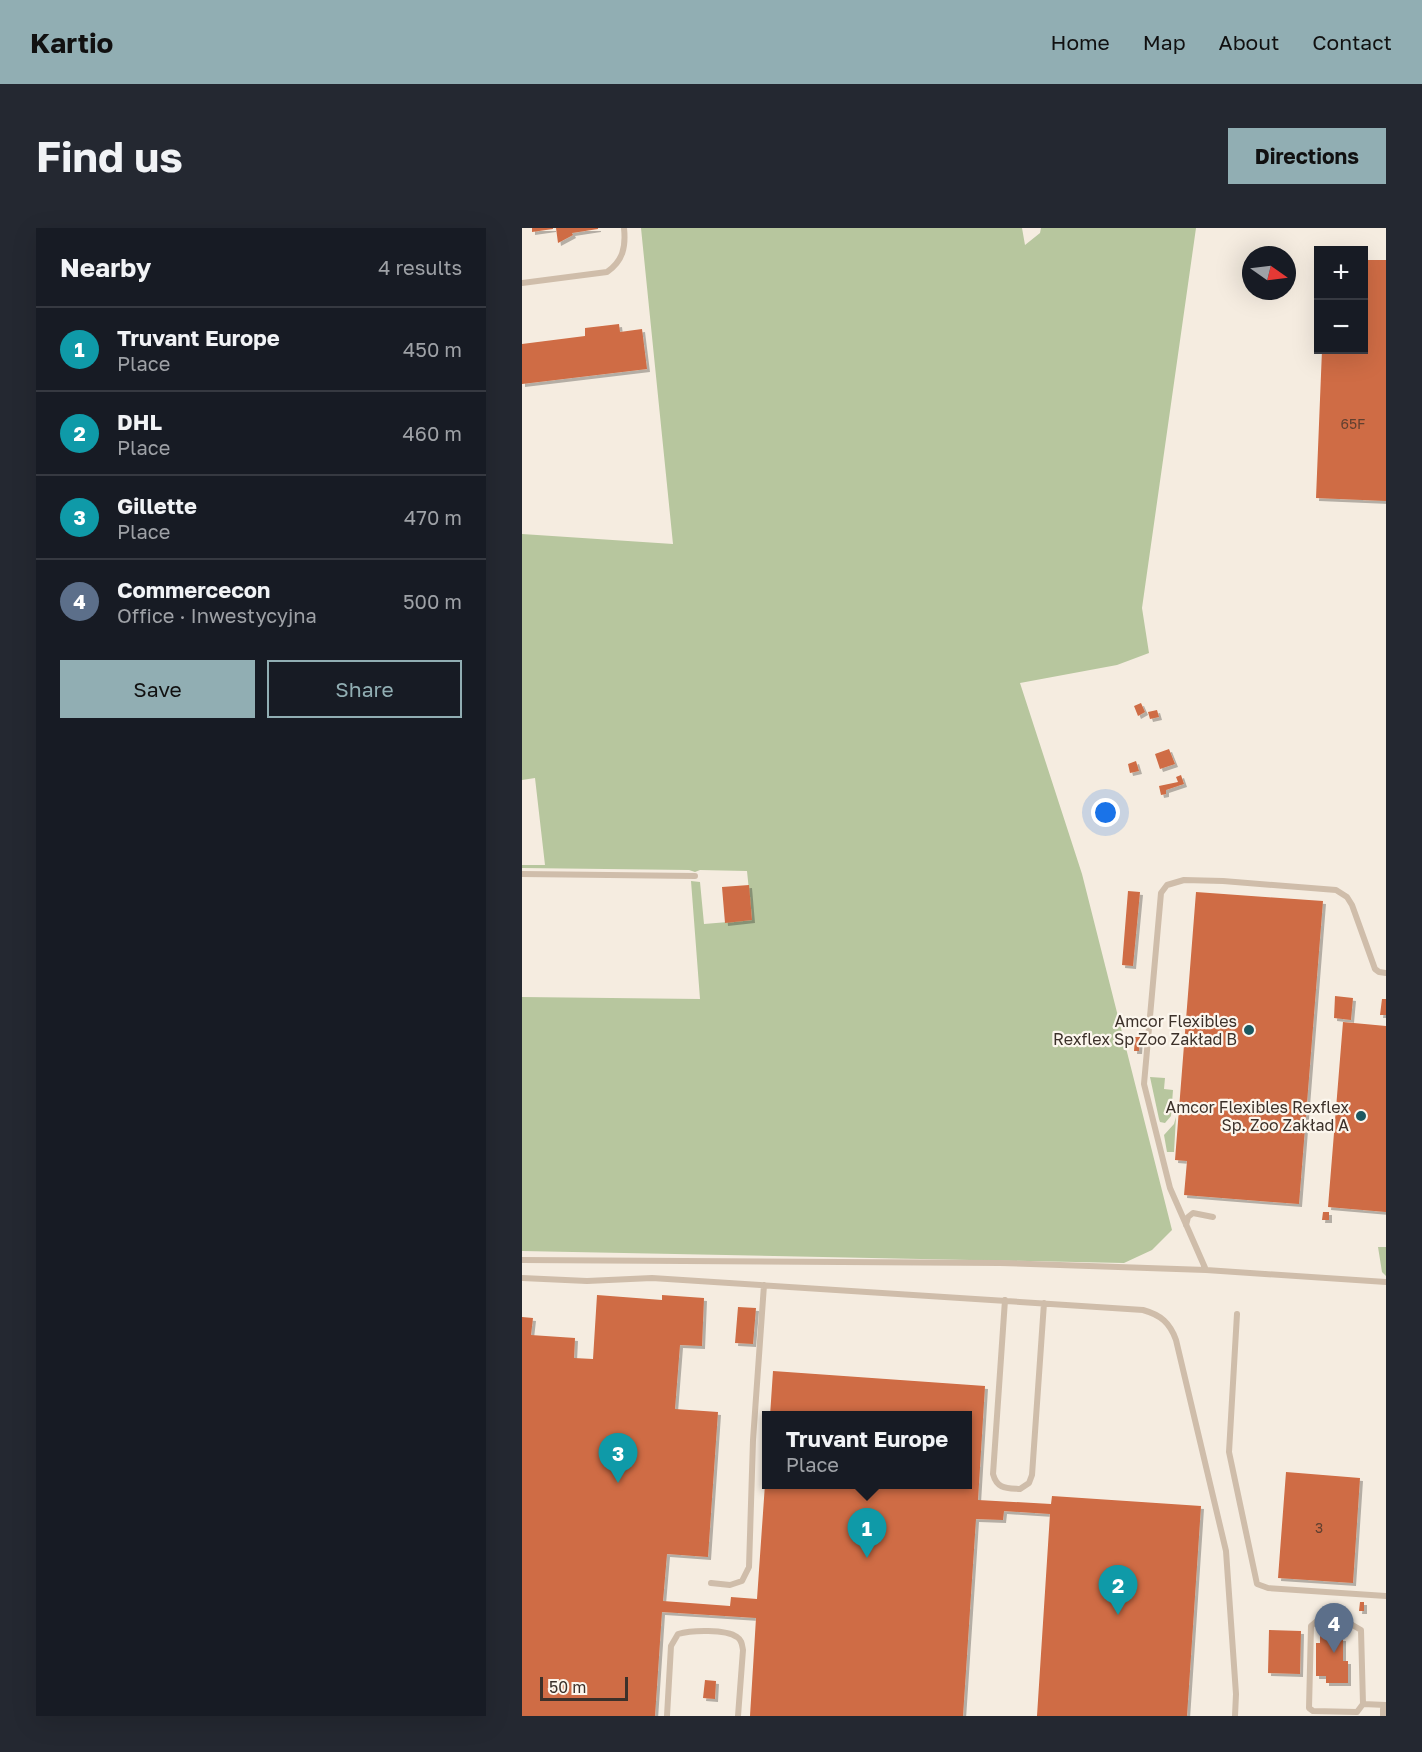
<!DOCTYPE html>
<meta charset="utf-8">
<style>
body{margin:0;font-family:"Golos Text",sans-serif;background:#242831;color:#f1f3f6}
.controls{position:absolute;right:18px;top:18px;display:grid;overflow:hidden;border-radius:0px;box-shadow:0 6px 24px #0002}
.controls button{width:54px;height:54px;display:grid;place-items:center;padding:0;border:0;border-bottom:2px solid #363941;background:#171b24;color:#f1f3f6;font:30px sans-serif}
.compass{position:absolute;left:720px;top:18px;width:54px;height:54px;border-radius:50%;background:#171b24;box-shadow:0 6px 24px #0002;rotate:104deg}
.scale{position:absolute;left:18px;bottom:15px;width:88px;box-sizing:border-box;padding-left:6px;border:3px solid #3c312a;border-top:0;font-size:16px;line-height:21px;white-space:nowrap;color:#3c312a;-webkit-text-stroke:4px #fcf6ed;paint-order:stroke}
.you{position:absolute;left:584px;top:585px;width:21px;height:21px;margin:-15px;border:4px solid #fff;border-radius:50%;background:#1a73e8;box-shadow:0 0 0 9px #1a73e833}
.badge{display:grid;place-items:center;width:39px;height:39px;border-radius:50%;background:#91aeb3;color:#fff;font-size:20px;font-weight:700}
.pin{position:absolute;translate:-50% -50px;filter:drop-shadow(0 2px 3px #0008)}
.pin::after{content:'';position:absolute;top:32px;width:21px;height:18px;background:inherit;clip-path:polygon(0 0,100% 0,50% 100%)}
.popup{position:absolute;left:240px;top:1183px;width:210px;height:78px;box-sizing:border-box;display:grid;place-content:center;border-radius:0px;background:#171b24;filter:drop-shadow(0 2px 4px #0005);font-size:20px;white-space:nowrap;color:#9ea1a6}
.popup b{font-size:22px;color:#f1f3f6}
.popup::after{content:'';position:absolute;left:50%;top:100%;margin-left:-12px;border:12px solid transparent;border-top-color:#171b24}
.list{margin:0;padding:0;list-style:none}
h2{display:flex;justify-content:space-between;align-items:center;height:78px;margin:0;padding:0 24px;font-size:26px}
h2 small{font-size:20px;font-weight:400;color:#9ea1a6}
.list li{display:grid;grid-template-columns:39px 1fr auto;gap:18px;align-items:center;box-sizing:border-box;height:84px;padding:0 24px;border-top:2px solid #363941}
.list b{display:block;font-size:22px;white-space:nowrap}
.list p{margin:0;font-size:20px;white-space:nowrap;color:#9ea1a6}
.list em{font-size:20px;font-style:normal;color:#9ea1a6}
.actions{display:flex;gap:12px;padding:18px 24px}
.actions a{flex:1;padding:14px 0;border:2px solid #91aeb3;border-radius:0px;text-align:center;font-size:21px;color:#91aeb3}
.actions .main{background:#91aeb3;color:#111}
.map{position:relative;flex:none;width:864px;height:1488px;overflow:hidden;border-radius:0px}
header{display:flex;align-items:center;gap:36px;box-sizing:border-box;height:84px;padding:0 30px;background:#91aeb3;color:#111}
header strong{font-size:28px}
nav{display:flex;gap:33px;margin-inline-start:auto;font-size:21px}
.intro{display:flex;align-items:center;justify-content:space-between;box-sizing:border-box;height:144px;padding:0 36px}
h1{margin:0;font-size:42px}
.button{padding:15px 27px;border-radius:0px;background:#91aeb3;color:#111;font-size:21px;font-weight:700}
main{display:flex;gap:36px;padding:0 36px}
aside{flex:1;background:#171b24;border-radius:0px;box-shadow:0 6px 24px #0002}
.map>svg:first-child{display:block}
.green{fill:#b7c69e}
.building{fill:#cf6c44;filter:url(#shadow)}
.lines{fill:none;stroke-linecap:round;stroke-linejoin:round}
.lane{stroke:#cfbdaa;stroke-width:6}
.street{stroke:#cfbdaa;stroke-width:12}
.poi-dot{fill:#1c5961;stroke:#fcf6ed;stroke-width:2}
.labels{text-anchor:middle;stroke-width:4.5;stroke-linejoin:round;paint-order:stroke}
.number-label{font-size:14px;fill:#614030}
.poi-label{font-size:16px;fill:#3c312a;stroke:#fcf6ed;text-anchor:end}
</style>
<header>
<strong>Kartio</strong>
<nav><a>Home</a><a>Map</a><a>About</a><a>Contact</a></nav>
</header>
<div class="intro"><h1>Find us</h1><a class="button">Directions</a></div>
<main>
<aside>
<h2>Nearby<small>4 results</small></h2>
<ul class="list">
<li><span class="badge" style="background:#0f9aa8">1</span><div><b>Truvant Europe</b><p>Place</p></div><em>450 m</em></li>
<li><span class="badge" style="background:#0f9aa8">2</span><div><b>DHL</b><p>Place</p></div><em>460 m</em></li>
<li><span class="badge" style="background:#0f9aa8">3</span><div><b>Gillette</b><p>Place</p></div><em>470 m</em></li>
<li><span class="badge" style="background:#5c6f8a">4</span><div><b>Commercecon</b><p>Office · Inwestycyjna</p></div><em>500 m</em></li>
</ul>
<div class="actions"><a class="main">Save</a><a>Share</a></div>
</aside>
<div class="map">
<svg width="864" height="1488" viewBox="0 0 864 1488">
<defs>
<filter id="shadow"><feDropShadow dx="3" dy="3" stdDeviation="0" flood-color="#0004"/></filter>
</defs>
<rect width="100%" height="100%" fill="#f5ece0"/>
<path class="green" d="M119 0H500L503 17 518 5 519 0H674L620 380 627 425 595 437 498 455 560 646 650 1002 630 1022 602 1035 0 1023V769L178 771 169 653 178 654 182 696 230 692 225 643 178 642 173 644 167 642 0 640V637H23L13 550 0 552V306L151 316Z
M628 849 643 850 642 861 651 862 649 888 643 895 638 894 637 891Z
M654 889 652 924H645L642 907 652 896Z
M856 1019H864V1048L860 1044Z"/>
<path class="building" d="M10 0H31V1L10 4Z
M34 0H76V1L50 5 51 7 36 15Z
M842 32H864V273L794 270 800 122H842Z
M97 96 98 104 120 101 125 141 0 156V116L63 108V100Z
M619 475 623 484 616 488 612 478Z
M635 482 637 489 628 491 626 484Z
M647 521 653 536 638 541 633 526Z
M614 533 617 543 608 545 606 536Z
M659 547 662 556 644 562V566L639 567 637 558 656 554 654 549Z
M227 657 230 692 203 695 200 659Z
M606 663 618 664 611 738 600 737Z
M674 664 801 673 777 976 662 967 665 933 653 932Z
M813 768 831 770 829 792 812 790Z
M860 771H864V787H858Z
M821 794 864 798V984L806 979Z
M613 809H618L617 823H612Z
M801 984H807V992H800Z
M75 1067 140 1072V1067L182 1070 180 1118 158 1117 153 1181 196 1184 186 1329 145 1326 141 1373 208 1378 209 1369 235 1371 243 1256H446V1188H248L251 1143 463 1158 456 1272 529 1276 530 1268 679 1278 665 1488H515L528 1286 482 1283 481 1292 454 1291 441 1488H228L234 1390 140 1384 133 1488H0V1089L11 1090 9 1107 53 1110 52 1130 71 1131Z
M216 1079 234 1080 231 1116 213 1115Z
M764 1244 838 1250 831 1355 756 1350Z
M838 1374H842V1383H837Z
M747 1402 779 1403 778 1446 746 1445Z
M798 1406H804V1410H821V1433H826V1455H804V1448H794V1415H798Z
M183 1452 194 1453 193 1471 181 1470Z"/>
<g class="lines">
<path class="lane" d="M0 55 85 44C101 33 104 19 102 0
M0 646 173 648
M664 997 666 989 671 985 691 989
M0 1032 478 1035 684 1042 864 1054
M684 1042 648 960 622 856 639 665 645 657 662 652 701 653 814 662 825 669 830 677 853 741 857 744 864 745
M0 1050 65 1053 130 1050 621 1082C639 1087 648 1095 654 1112L704 1323 714 1466 713 1488
M483 1072 471 1246C475 1261 484 1260 498 1261L507 1255 510 1247 522 1075
M715 1086 707 1224 735 1356 746 1360 864 1368
M189 1355 208 1357 220 1353 227 1339 231 1212 242 1057
M795 1393 827 1395 839 1402 841 1476 835 1484 791 1483 787 1480 789 1398Z
M841 1476 864 1477
M145 1488 149 1418 156 1406C169 1402 204 1401 215 1409 220 1412 220 1417 221 1422L216 1488"/>
<path class="street" d="M864 1488V1481"/>
</g>
<g class="poi-dot">
<circle cx="727" cy="802" r="6"/>
<circle cx="839" cy="888" r="6"/>
</g>
<g class="labels">
<g class="number-label">
<text x="831" y="201">65F</text>
<text x="797" y="1305">3</text>
</g>
<g class="poi-label">
<text x="715" y="799">Amcor Flexibles<tspan x="715" dy="18">Rexflex Sp Zoo Zakład B</tspan></text>
<text x="827" y="885">Amcor Flexibles Rexflex<tspan x="827" dy="18">Sp. Zoo Zakład A</tspan></text>
</g>
</g>
</svg>
<div class="controls">
<button>+</button>
<button>−</button>
</div>
<svg class="compass" viewBox="-18 -18 36 36"><path d="M0-13l5 13h-10z" fill="#e53935"/><path d="M0 13l5-13h-10z" fill="#9ea1a6"/></svg>
<div class="scale">50 m</div>
<div class="you"></div>
<div class="pin badge" style="left:345px;top:1330px;background:#0f9aa8">1</div>
<div class="popup"><b>Truvant Europe</b>Place</div>
<div class="pin badge" style="left:596px;top:1387px;background:#0f9aa8">2</div>
<div class="pin badge" style="left:96px;top:1255px;background:#0f9aa8">3</div>
<div class="pin badge" style="left:812px;top:1425px;background:#5c6f8a">4</div>
</div>
</main>
